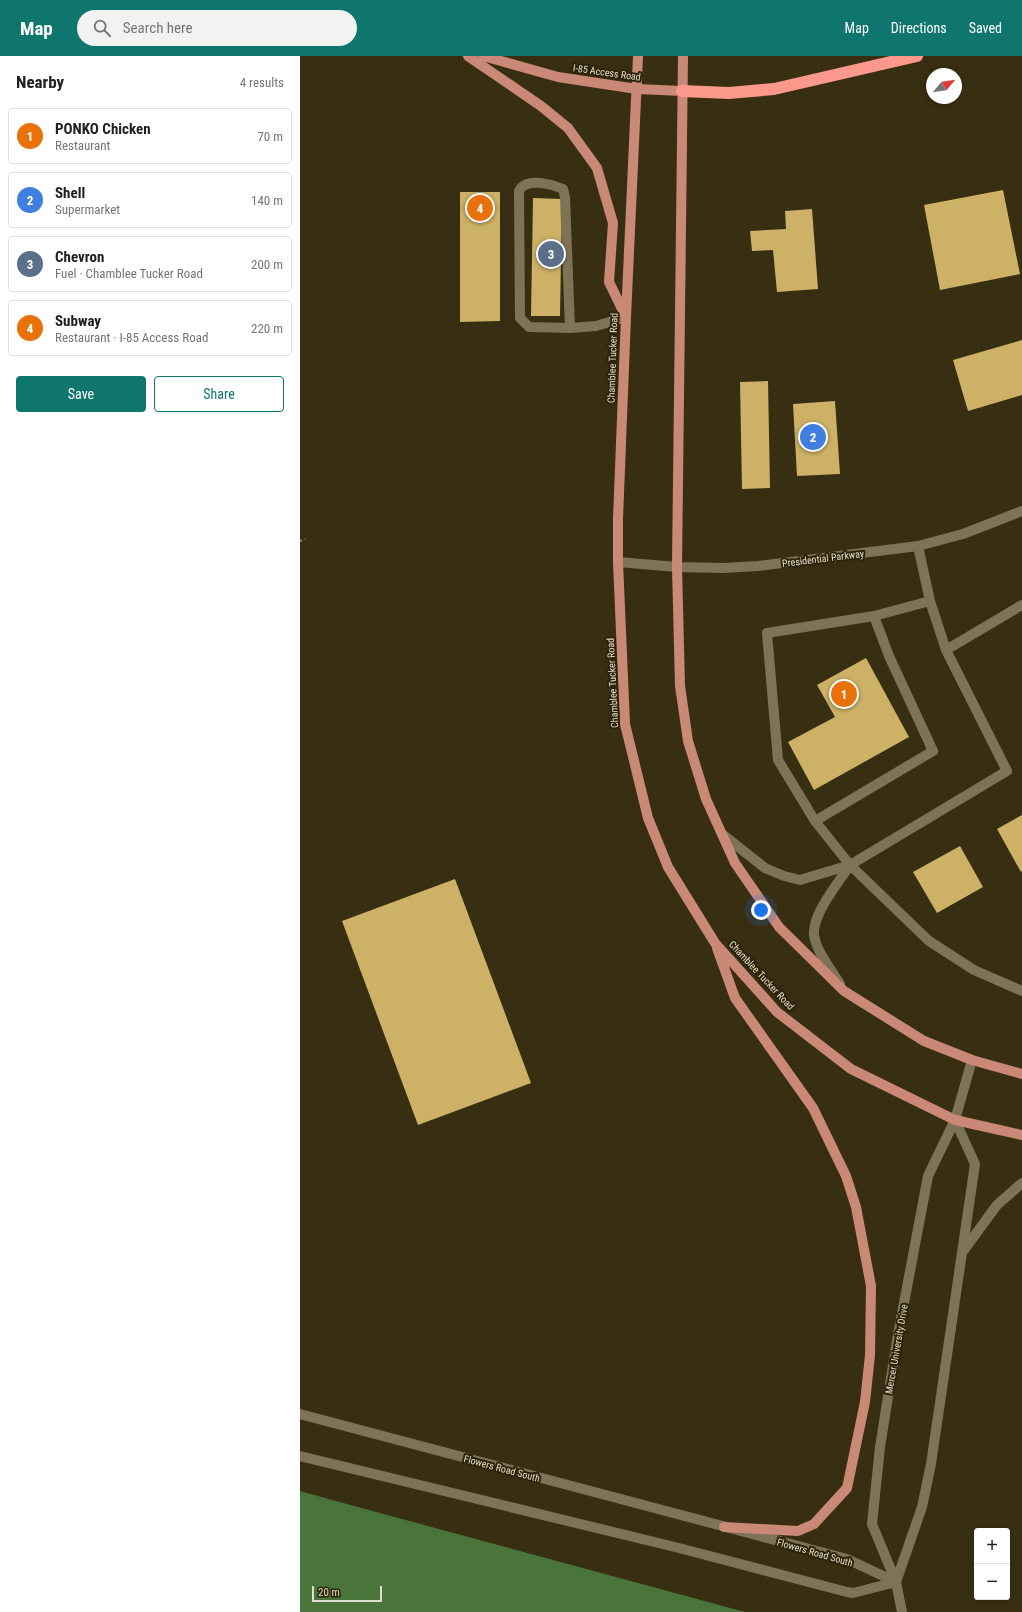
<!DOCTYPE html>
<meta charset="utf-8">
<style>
body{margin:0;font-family:"Roboto Condensed",sans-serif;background:#f2f2f2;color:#202124}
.controls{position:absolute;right:12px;bottom:12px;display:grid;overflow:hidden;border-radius:4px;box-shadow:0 2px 6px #0003}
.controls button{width:36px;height:36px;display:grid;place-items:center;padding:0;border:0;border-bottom:1px solid #e0e0e0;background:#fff;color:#202124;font:20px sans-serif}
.compass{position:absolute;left:626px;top:12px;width:36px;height:36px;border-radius:50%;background:#fff;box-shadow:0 2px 6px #0003;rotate:61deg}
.scale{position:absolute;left:12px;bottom:10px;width:70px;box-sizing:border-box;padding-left:4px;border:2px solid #e2dccc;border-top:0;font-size:11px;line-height:14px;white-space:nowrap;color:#e2dccc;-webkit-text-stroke:3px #2d2408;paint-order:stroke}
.you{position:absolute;left:461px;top:854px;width:14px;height:14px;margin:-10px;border:3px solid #fff;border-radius:50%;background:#1a73e8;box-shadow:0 0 0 6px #1a73e833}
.badge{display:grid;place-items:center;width:26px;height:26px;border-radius:50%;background:#0f766e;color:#fff;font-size:13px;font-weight:700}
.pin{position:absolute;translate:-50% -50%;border:2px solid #fff;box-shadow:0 1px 4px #0006}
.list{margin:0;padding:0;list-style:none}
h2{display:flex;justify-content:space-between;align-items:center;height:52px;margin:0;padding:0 16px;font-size:17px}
h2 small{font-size:13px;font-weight:400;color:#757577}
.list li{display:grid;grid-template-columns:26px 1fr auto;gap:12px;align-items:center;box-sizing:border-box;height:56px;margin:0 8px 8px;padding:0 8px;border:1px solid #e0e0e0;border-radius:4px}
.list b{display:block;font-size:15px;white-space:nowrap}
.list p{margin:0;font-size:13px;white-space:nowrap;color:#757577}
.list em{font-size:13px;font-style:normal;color:#757577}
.actions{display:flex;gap:8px;padding:12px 16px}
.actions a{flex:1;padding:9px 0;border:1px solid #0f766e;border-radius:4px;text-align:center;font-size:14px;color:#0f766e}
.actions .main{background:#0f766e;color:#fff}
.icon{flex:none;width:22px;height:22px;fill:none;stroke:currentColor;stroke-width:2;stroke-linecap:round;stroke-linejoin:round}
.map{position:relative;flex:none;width:722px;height:1556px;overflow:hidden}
header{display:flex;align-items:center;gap:24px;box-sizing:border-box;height:56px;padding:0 20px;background:#0f766e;color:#fff}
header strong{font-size:19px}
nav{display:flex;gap:22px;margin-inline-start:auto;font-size:14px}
.search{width:280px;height:36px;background:#f2f2f2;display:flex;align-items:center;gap:10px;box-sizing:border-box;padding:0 14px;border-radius:22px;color:#757577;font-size:15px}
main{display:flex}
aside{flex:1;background:#fff}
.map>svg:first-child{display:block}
.forest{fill:#49753b}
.building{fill:#ccb166}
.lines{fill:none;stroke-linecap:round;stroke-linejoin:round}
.path{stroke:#8a816b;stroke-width:2.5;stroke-dasharray:2 3;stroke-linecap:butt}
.minor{stroke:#7e7356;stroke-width:10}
.major{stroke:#ca8977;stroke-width:10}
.highway{stroke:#fd988d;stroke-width:12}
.labels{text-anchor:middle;stroke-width:4;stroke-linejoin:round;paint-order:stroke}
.street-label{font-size:10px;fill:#e2dccc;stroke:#2d2408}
</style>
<header>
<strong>Map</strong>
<div class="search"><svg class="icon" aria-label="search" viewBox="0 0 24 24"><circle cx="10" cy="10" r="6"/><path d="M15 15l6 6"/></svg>Search here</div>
<nav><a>Map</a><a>Directions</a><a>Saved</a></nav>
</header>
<main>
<aside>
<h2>Nearby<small>4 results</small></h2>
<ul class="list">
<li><span class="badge" style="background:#e8710a">1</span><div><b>PONKO Chicken</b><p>Restaurant</p></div><em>70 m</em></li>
<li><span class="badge" style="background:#3f7fe0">2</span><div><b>Shell</b><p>Supermarket</p></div><em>140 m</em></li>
<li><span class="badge" style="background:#5c6f8a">3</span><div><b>Chevron</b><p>Fuel · Chamblee Tucker Road</p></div><em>200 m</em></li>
<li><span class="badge" style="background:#e8710a">4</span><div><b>Subway</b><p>Restaurant · I-85 Access Road</p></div><em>220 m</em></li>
</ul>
<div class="actions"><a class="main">Save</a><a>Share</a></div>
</aside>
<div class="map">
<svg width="722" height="1556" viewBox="0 0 722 1556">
<rect width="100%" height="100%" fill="#382e12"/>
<path class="forest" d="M0 1435 32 1444 445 1556H0Z"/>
<path class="building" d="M703 134 720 218 640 234 624 149Z
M160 136H200V265L160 266Z
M233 142 262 143 260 260H231Z
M512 153 518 233 477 236 473 194 452 195 450 175 486 173 485 155Z
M722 284V339L668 355 653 304Z
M468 325 470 432 442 433 440 326Z
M535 345 540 418 497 420 493 348Z
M566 602 609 681 514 734 488 686 535 661 517 629Z
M722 759V815L721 816 697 773Z
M660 790 683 831 637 857 613 816Z
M155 823 231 1027 118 1069 42 865Z"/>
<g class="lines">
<path class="path" d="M0 485 5 483"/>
<path class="minor" d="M270 272 265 141 263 133C251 128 226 121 219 135L220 262 229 271 270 272 296 270 326 261
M318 506 377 511 423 512 458 510 618 490 663 478 722 455
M630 545 574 560 467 577 478 704 515 765 550 809 629 885 674 914 722 935
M646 594 722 549
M515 765 633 695 589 600 574 560
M422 778 465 812 484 820 500 824 550 809 707 715 646 594 630 545 618 490
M540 928C532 915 516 895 514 879 512 858 539 826 550 809
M664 1194 697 1149 722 1127
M0 1358 547 1503 596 1526
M0 1400 379 1492 547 1536 553 1537 596 1526
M596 1526 622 1451 631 1408 675 1108 655 1064
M602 1556 596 1526 572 1468 580 1391 597 1284 628 1120 655 1064 672 1004"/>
<path class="major" d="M168 0 241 50 268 72 297 112 313 167 309 226 325 259
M183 0 258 21 337 33 382 35
M338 0 326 261 318 463V506L325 668 348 762 368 811 415 887 477 956 551 1013 655 1064 722 1079
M383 0 377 511 380 630 388 685 406 743 435 807 479 871 544 935 624 985 672 1004 722 1018
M417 892 435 942 513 1052 546 1120 556 1151 571 1230 570 1299 565 1346 547 1432 514 1468 498 1475 424 1471"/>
<path class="highway" d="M382 35 429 37 474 33 617 0"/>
</g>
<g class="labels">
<g class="street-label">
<text transform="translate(307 16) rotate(8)" y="4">I-85 Access Road</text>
<text transform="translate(312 302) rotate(-88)" y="4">Chamblee Tucker Road</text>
<text transform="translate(523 502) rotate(-7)" y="4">Presidential Parkway</text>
<text transform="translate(312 627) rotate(-93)" y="4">Chamblee Tucker Road</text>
<text transform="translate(462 919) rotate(47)" y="4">Chamblee Tucker Road</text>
<text transform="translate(596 1293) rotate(-80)" y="4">Mercer University Drive</text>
<text transform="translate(202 1412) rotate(15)" y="4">Flowers Road South</text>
<text transform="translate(515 1496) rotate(16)" y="4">Flowers Road South</text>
</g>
</g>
</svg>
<div class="controls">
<button>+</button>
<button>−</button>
</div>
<svg class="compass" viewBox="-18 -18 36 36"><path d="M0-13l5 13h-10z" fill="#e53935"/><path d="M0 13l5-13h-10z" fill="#757577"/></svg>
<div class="scale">20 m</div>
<div class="you"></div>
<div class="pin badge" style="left:544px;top:638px;background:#e8710a">1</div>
<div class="pin badge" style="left:513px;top:381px;background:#3f7fe0">2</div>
<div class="pin badge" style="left:251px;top:198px;background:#5c6f8a">3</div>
<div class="pin badge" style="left:180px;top:152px;background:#e8710a">4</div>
</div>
</main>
